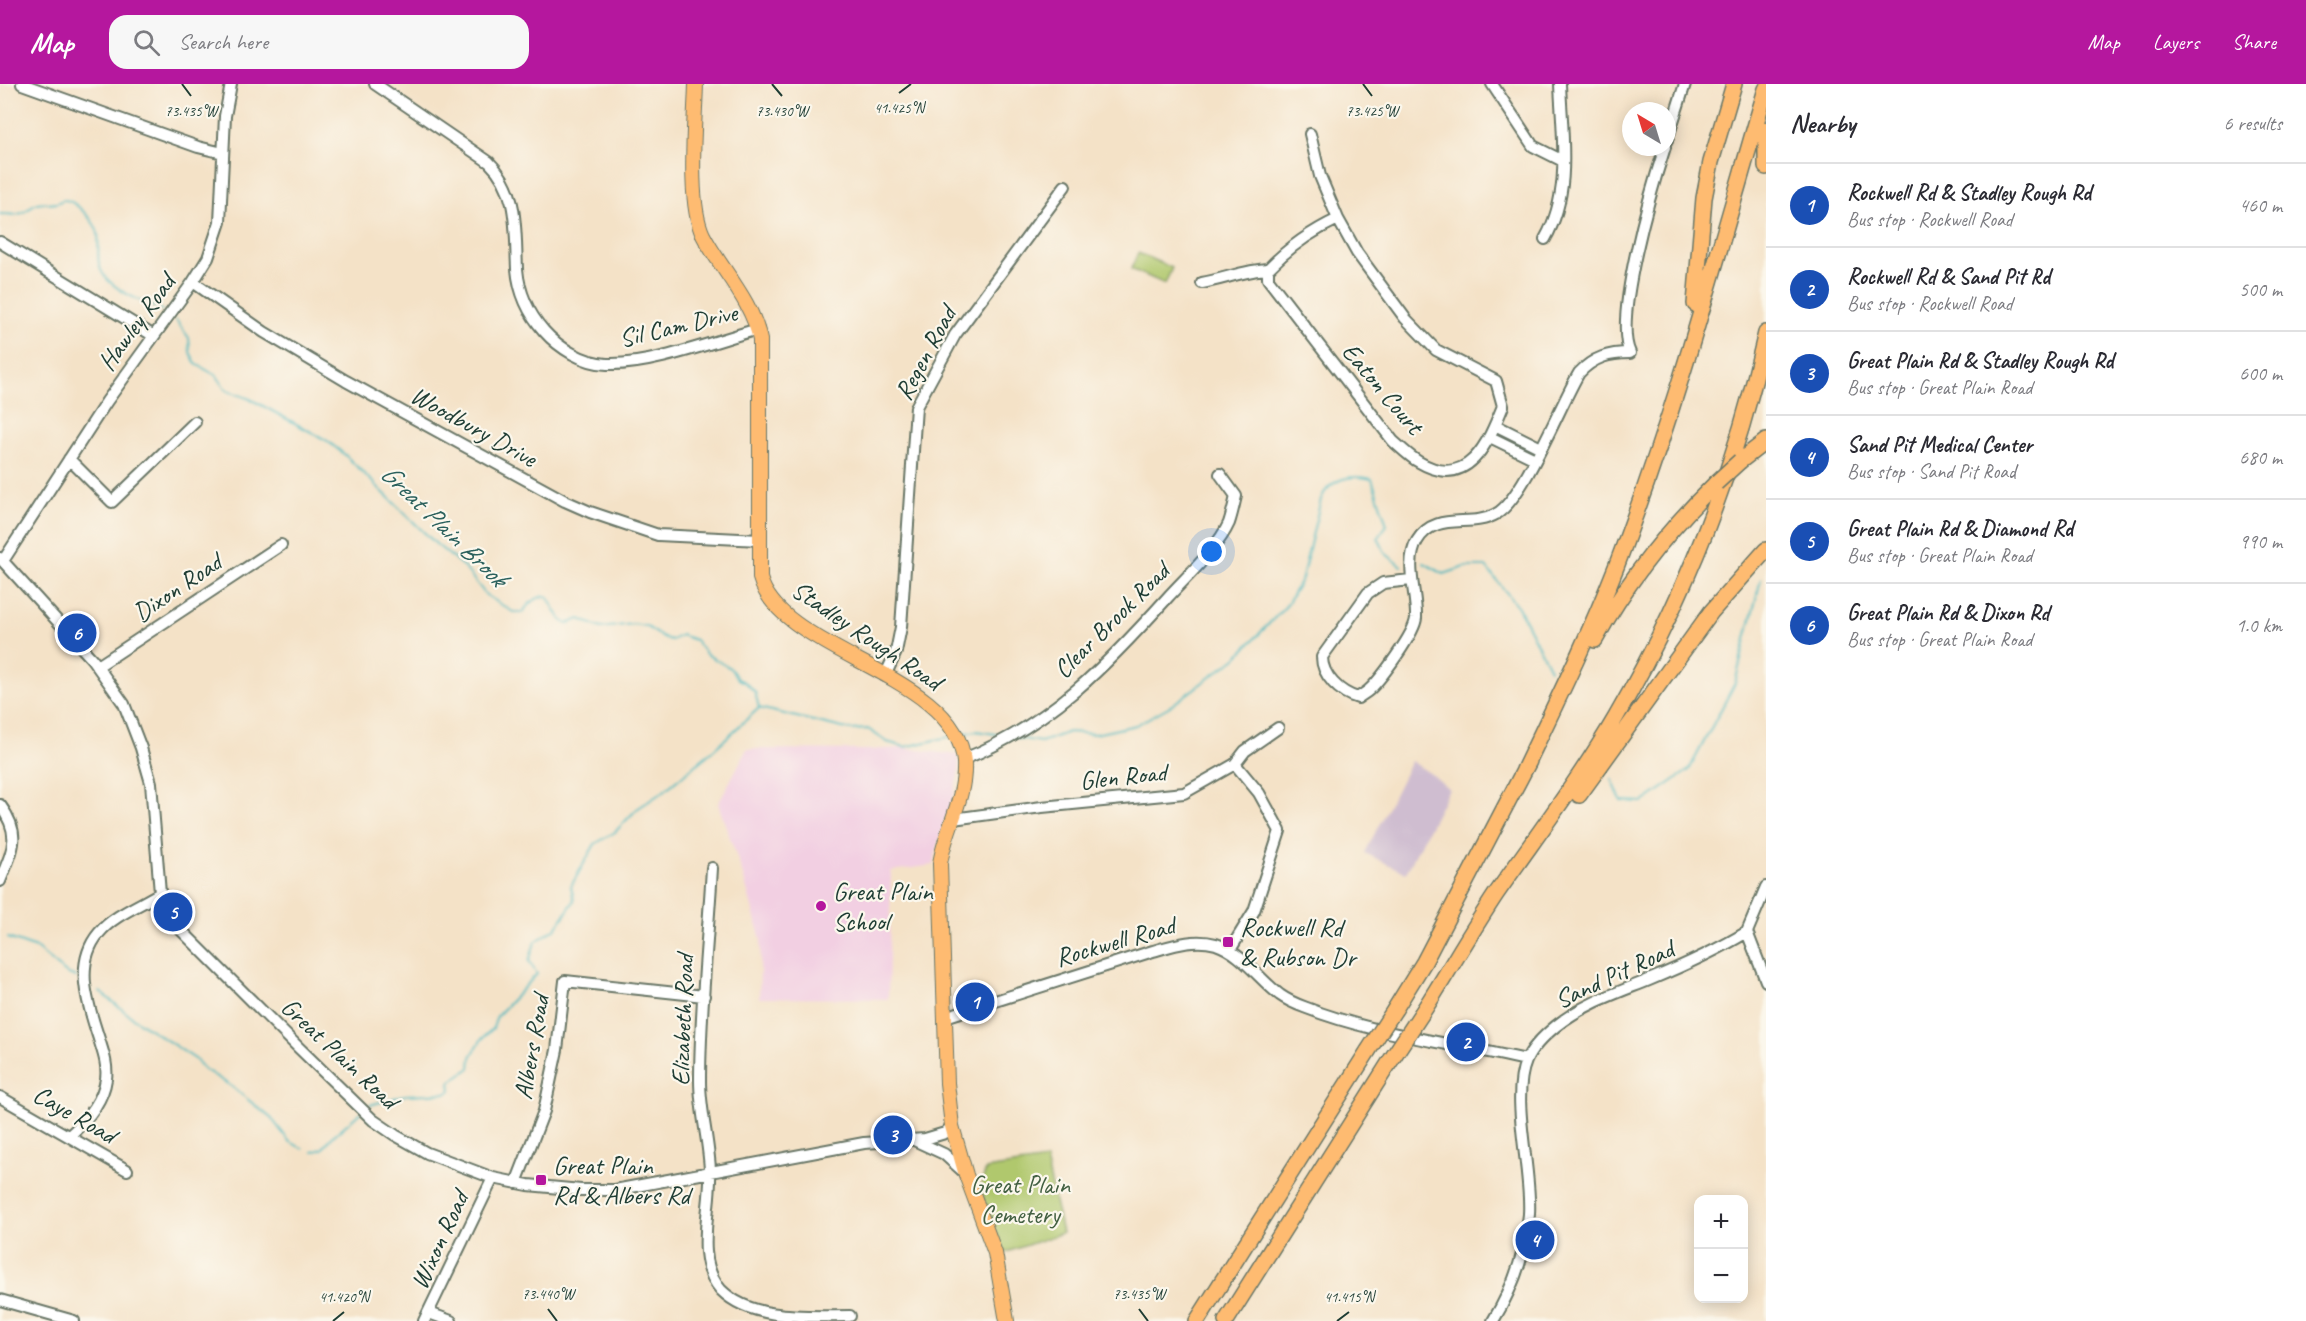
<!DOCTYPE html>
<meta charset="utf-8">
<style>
body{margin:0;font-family:Caveat,sans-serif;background:#f7f7f7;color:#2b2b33}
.controls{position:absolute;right:18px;bottom:18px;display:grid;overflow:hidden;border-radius:12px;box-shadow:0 3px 15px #0003}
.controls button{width:54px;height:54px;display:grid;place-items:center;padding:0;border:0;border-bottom:2px solid #e1e1e2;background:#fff;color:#2b2b33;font:30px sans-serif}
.compass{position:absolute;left:1622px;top:18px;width:54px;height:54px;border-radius:50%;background:#fff;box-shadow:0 3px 15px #0003;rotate:322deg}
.you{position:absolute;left:1212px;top:468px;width:21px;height:21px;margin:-15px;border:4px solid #fff;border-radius:50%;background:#1a73e8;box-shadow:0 0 0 9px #1a73e833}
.badge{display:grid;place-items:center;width:39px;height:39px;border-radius:50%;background:#b5179e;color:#fff;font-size:20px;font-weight:700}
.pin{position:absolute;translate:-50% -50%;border:3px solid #fff;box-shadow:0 2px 6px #0006}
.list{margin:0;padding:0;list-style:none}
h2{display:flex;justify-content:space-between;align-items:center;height:78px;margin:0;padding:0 24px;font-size:26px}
h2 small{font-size:20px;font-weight:400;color:#7c7c81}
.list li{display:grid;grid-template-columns:39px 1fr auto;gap:18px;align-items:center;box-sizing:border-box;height:84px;padding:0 24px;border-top:2px solid #e1e1e2}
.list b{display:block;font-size:22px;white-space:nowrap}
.list p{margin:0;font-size:20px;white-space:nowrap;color:#7c7c81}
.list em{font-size:20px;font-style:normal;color:#7c7c81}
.icon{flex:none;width:33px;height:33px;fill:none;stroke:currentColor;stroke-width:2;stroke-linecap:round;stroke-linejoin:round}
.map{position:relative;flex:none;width:1766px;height:1237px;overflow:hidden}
header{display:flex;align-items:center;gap:36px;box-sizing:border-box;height:84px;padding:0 30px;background:#b5179e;color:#fff}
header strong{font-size:28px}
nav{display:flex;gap:33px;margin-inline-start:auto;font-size:21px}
.search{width:420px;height:54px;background:#f7f7f7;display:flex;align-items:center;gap:15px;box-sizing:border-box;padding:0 21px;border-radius:18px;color:#7c7c81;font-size:22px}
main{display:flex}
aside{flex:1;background:#fff}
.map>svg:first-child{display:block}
.built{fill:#f2cfe2}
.industrial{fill:#cfbdd0}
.green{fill:#b0c86d;stroke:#688250;stroke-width:1.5}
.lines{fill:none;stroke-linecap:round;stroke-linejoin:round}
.stream{stroke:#46b6bd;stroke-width:2}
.minor-casing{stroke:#6a7767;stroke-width:14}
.major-casing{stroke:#6a7767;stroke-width:16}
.highway-casing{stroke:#6a7767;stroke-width:18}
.minor{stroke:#fff;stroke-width:10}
.major{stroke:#febb71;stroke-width:14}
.highway{stroke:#febb71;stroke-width:15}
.highway-bridge-casing{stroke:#6a7767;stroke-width:18;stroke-linecap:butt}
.highway-bridge{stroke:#febb71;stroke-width:15}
.ticks{fill:none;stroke:#1f3d34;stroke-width:2}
.poi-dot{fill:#b5179e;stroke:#fbf7ec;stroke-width:2}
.labels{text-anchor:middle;stroke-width:4.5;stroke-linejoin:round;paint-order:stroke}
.street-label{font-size:26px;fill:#1f3d34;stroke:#fbf7ec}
.poi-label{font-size:26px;fill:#1f3d34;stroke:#fbf7ec;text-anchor:start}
.park-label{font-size:26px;fill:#436042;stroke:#fbf7ec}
.water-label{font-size:27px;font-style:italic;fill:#2b615d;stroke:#fbf7ec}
.ticks-label{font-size:15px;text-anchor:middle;fill:#1f3d34;stroke:#fbf7ec;stroke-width:4.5;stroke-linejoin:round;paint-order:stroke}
</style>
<header>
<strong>Map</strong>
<div class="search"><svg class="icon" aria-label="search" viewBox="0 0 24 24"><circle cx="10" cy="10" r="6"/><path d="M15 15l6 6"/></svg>Search here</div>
<nav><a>Map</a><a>Layers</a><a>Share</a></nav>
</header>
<main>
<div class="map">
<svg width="1766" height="1237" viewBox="0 0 1766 1237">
<rect width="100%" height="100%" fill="#fbf7ec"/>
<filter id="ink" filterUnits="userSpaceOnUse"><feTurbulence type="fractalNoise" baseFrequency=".0167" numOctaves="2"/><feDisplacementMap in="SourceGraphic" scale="12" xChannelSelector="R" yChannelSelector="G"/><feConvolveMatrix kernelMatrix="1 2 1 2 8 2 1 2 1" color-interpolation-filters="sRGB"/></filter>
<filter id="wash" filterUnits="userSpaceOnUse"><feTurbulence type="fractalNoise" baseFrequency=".008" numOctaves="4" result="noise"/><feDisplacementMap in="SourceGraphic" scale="24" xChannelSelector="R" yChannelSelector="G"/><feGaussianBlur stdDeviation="1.35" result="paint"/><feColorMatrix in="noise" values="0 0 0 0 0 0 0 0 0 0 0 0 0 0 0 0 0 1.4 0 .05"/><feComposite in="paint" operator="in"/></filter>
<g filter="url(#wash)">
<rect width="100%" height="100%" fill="#f4e2c7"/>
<path class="built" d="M903 664 958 671 959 685 952 718 937 762 934 781 891 787 888 915 759 914 761 856 742 788 718 720 747 665 867 666Z"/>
<path class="industrial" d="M1411 677 1434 692 1449 705 1406 789 1365 769Z"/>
<path class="green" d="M1138 169 1172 184 1165 200 1131 185Z
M1046 1076 1062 1149 1004 1169 980 1105 986 1085Z"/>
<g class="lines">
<path class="stream" d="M0 130C10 130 18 133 27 126 31 123 33 120 37 119 44 117 50 121 56 119 59 119 61 116 64 116 75 115 97 140 98 150 100 166 94 180 106 194 121 210 142 217 162 226
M176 236 189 254 190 268 196 280 217 292 226 306 250 315 326 356 344 370 436 460 464 483 486 511 513 528H523C529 519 535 513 547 512L561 536 567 540 580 535 601 544 633 540 646 542 663 554 672 556 681 551 695 556 706 570 730 584 738 595 746 599 755 608 759 624
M1424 479 1444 490 1465 483H1486L1518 523 1550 585
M961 650 976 647 1002 651
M1017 654 1041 658 1069 648 1095 650 1136 641 1172 621 1236 574 1286 522 1302 494 1321 415C1330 394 1351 390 1372 395L1387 441 1378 453 1385 469 1401 482
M1612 695 1621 717 1643 718 1689 686 1735 599 1761 495
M8 854 36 864 66 889 76 893
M100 908 133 934 195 975 204 985 231 1002 272 1035 289 1057 303 1065
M370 1021 405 1011 447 1009 451 1006 450 998 470 984 471 973 481 956 493 944 497 932 537 890 529 877 535 858 556 844 574 817 571 802 595 760 615 748 637 725 664 707 711 668 759 624 851 646 868 645 887 658 905 663 949 653
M313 1068 322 1065 333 1052 360 1029"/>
</g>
</g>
<g filter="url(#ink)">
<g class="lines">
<g class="minor-casing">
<path id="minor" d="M22 0 198 63 223 69
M375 0 489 78C519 107 515 146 517 185 519 208 529 230 544 247 559 264 583 279 607 280 650 282 715 257 758 245
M1492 0 1533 62 1563 77
M1667 56 1685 0
M1545 155C1572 108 1562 52 1560 0
M0 158 154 252
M1268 185C1289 163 1310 148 1338 135
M193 198 264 248 346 297 565 417 590 428 658 451 760 456
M1202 199C1224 195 1246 186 1268 185V195L1393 357C1401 364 1410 373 1419 378 1468 407 1488 359 1503 322L1496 297 1436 266 1405 234 1357 169 1338 135 1320 92 1310 50
M1495 341 1541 364
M1490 353 1535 375
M69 375 112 418 195 338
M0 474 92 575 124 620 141 664 151 699 160 809 166 826 177 842 300 965 373 1036 395 1051 427 1069 493 1094 528 1101 581 1106H615L864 1059 925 1055 945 1049 952 1042
M3 477 107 317 193 198 208 174 220 138 225 32 231 0
M1411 496 1383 499 1368 509 1322 573C1322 592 1340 609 1358 614 1361 611 1366 609 1369 606 1381 595 1415 549 1416 534 1417 509 1404 480 1417 457 1435 426 1471 445 1496 430 1523 416 1561 319 1579 289 1594 273 1609 269 1630 269 1613 235 1652 103 1665 63
M98 582 281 461
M885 592 896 568 901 543 916 323 955 251 1065 102
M964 675C1051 640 1107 581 1168 513 1187 492 1218 464 1229 439 1232 430 1234 421 1236 412L1220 390
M0 721C22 751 13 765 0 797
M953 735 1042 723 1184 709 1235 680 1245 667 1278 644
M712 784C708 854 700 926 700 997 700 1027 709 1057 710 1087 712 1125 693 1174 721 1206 752 1237 808 1232 850 1232
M1747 848 1766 897
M1747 848 1766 803
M1230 866 1254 827 1280 747 1259 709 1235 680
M945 933 1153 867C1174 861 1194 854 1216 860 1241 868 1259 895 1280 911 1287 916 1296 920 1304 923 1375 951 1453 959 1526 976
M0 1013 127 1086
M69 1052C85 1038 103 1017 106 995 108 981 103 968 99 955 88 921 73 880 99 849 114 831 141 821 160 809
M916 1057 944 1070 965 1089
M516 1099 544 1027 557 966 565 897 704 912
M0 1216 74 1237
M429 1229 451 1237
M424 1237 493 1094
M1493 1237C1513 1204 1526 1169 1529 1130 1532 1086 1510 1015 1526 977 1532 963 1545 951 1556 942 1583 920 1617 909 1649 896 1683 882 1716 867 1747 848"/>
</g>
<g class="major-casing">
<path id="major" d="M696 0C695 39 687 118 703 151 721 186 752 216 760 256V494C780 569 957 589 964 678 966 715 945 745 940 780L947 999 952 1042 966 1091 995 1169 1007 1237"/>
</g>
<g class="highway-casing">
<path id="highway" d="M1766 46V83
M1695 220 1704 114 1711 78 1734 0
M1740 377 1766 357
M1595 556C1627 497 1668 446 1716 399
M1524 686C1556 619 1589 552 1616 483 1676 327 1719 165 1766 5
M1579 711 1711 528 1766 466
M1395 925 1424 878 1529 677
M1422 929C1447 890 1470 849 1496 810 1537 751 1580 695 1616 633 1685 514 1736 383 1766 249
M1197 1237 1368 967
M1226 1237 1391 976"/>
</g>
<use href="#minor" class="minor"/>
<use href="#major" class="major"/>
<use href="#highway" class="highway"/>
<g class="highway-bridge-casing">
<path id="highway-bridge" d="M1716 399 1740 377
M1368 967 1395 925
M1391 976 1422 929"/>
</g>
<use href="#highway-bridge" class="highway-bridge"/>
</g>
</g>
<path class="ticks" d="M182 0 191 12M772 0 782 12M1363 0 1372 12M899 9 911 0M548 1225 557 1237M1139 1225 1148 1237M333 1237 344 1228M1337 1237 1349 1228"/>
<g class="poi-dot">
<circle cx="821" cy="822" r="6"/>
<rect x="1222" y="852" width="12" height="12" rx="3"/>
<rect x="535" y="1090" width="12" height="12" rx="3"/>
</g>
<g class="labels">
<g class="street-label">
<text transform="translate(136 238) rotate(-54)" y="9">Hawley Road</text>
<text transform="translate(678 241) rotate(-13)" y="9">Sil Cam Drive</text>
<text transform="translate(925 269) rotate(-62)" y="9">Regen Road</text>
<text transform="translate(1383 304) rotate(50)" y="9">Eaton Court</text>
<text transform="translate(474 342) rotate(29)" y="9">Woodbury Drive</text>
<text transform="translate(177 503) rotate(-34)" y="9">Dixon Road</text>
<text transform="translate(1111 536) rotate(-45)" y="9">Clear Brook Road</text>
<text transform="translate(867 551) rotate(34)" y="9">Stadley Rough Road</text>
<text transform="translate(1123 692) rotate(-6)" y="9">Glen Road</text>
<text transform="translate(1115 857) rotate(-16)" y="9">Rockwell Road</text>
<text transform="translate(1614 890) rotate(-25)" y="9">Sand Pit Road</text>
<text transform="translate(682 936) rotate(-88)" y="9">Elizabeth Road</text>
<text transform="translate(531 963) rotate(-80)" y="9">Albers Road</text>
<text transform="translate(340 969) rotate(43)" y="9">Great Plain Road</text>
<text transform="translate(75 1030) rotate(30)" y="9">Caye Road</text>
<text transform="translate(439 1156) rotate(-65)" y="9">Wixon Road</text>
</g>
<g class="poi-label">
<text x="833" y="816">Great Plain<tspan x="833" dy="30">School</tspan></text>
<text x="1240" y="852">Rockwell Rd<tspan x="1240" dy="30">&amp; Rubson Dr</tspan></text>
<text x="553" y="1090">Great Plain<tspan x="553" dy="30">Rd &amp; Albers Rd</tspan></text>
</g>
<g class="park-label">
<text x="1020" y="1109">Great Plain<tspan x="1020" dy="30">Cemetery</tspan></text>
</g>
<g class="water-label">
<text transform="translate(444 441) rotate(44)" y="9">Great Plain Brook</text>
</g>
</g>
<g class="ticks-label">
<text x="899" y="29">41.425°N</text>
<text x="191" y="32">73.435°W</text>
<text x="782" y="32">73.430°W</text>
<text x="1372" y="32">73.425°W</text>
<text x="548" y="1215">73.440°W</text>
<text x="1139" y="1215">73.435°W</text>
<text x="344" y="1218">41.420°N</text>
<text x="1349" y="1218">41.415°N</text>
</g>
</svg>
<div class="controls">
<button>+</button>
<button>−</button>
</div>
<svg class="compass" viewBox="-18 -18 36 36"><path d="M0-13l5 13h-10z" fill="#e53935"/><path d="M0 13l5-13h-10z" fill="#7c7c81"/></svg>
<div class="you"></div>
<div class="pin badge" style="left:975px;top:918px;background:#1a4fb4">1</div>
<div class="pin badge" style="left:1466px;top:958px;background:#1a4fb4">2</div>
<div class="pin badge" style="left:893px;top:1051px;background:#1a4fb4">3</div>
<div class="pin badge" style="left:1535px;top:1156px;background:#1a4fb4">4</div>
<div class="pin badge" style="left:173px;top:828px;background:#1a4fb4">5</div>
<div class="pin badge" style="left:77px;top:549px;background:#1a4fb4">6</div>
</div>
<aside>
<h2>Nearby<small>6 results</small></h2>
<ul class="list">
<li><span class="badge" style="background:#1a4fb4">1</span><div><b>Rockwell Rd &amp; Stadley Rough Rd</b><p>Bus stop · Rockwell Road</p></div><em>460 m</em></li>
<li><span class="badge" style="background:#1a4fb4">2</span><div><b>Rockwell Rd &amp; Sand Pit Rd</b><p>Bus stop · Rockwell Road</p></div><em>500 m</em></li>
<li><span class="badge" style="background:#1a4fb4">3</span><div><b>Great Plain Rd &amp; Stadley Rough Rd</b><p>Bus stop · Great Plain Road</p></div><em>600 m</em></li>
<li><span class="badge" style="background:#1a4fb4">4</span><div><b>Sand Pit Medical Center</b><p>Bus stop · Sand Pit Road</p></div><em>680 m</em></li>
<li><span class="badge" style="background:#1a4fb4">5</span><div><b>Great Plain Rd &amp; Diamond Rd</b><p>Bus stop · Great Plain Road</p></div><em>990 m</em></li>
<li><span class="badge" style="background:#1a4fb4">6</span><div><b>Great Plain Rd &amp; Dixon Rd</b><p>Bus stop · Great Plain Road</p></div><em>1.0 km</em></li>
</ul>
</aside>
</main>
